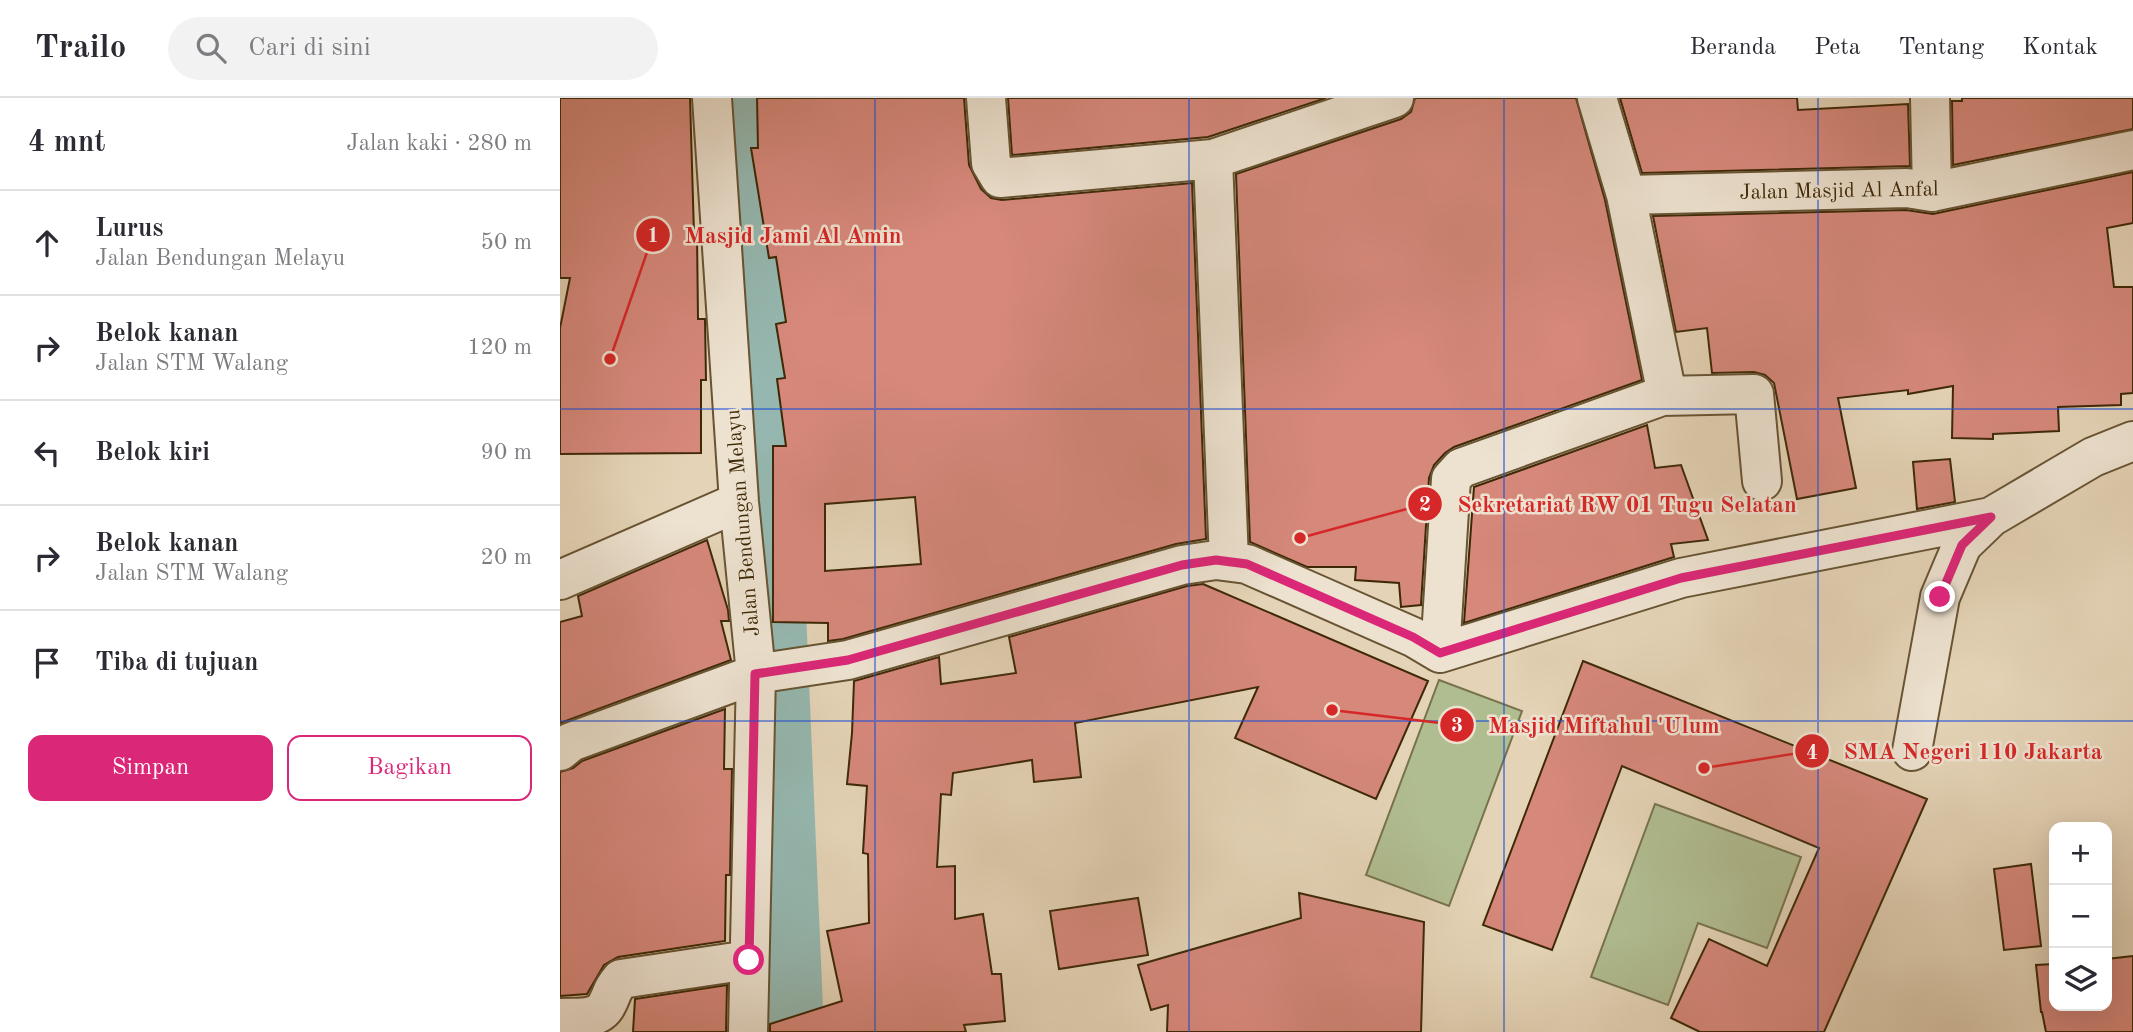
<!DOCTYPE html>
<html lang="id">
<meta charset="utf-8">
<style>
body{margin:0;font-family:"Old Standard TT",serif;background:#f2f2f3;color:#2b2b33}
.controls{position:absolute;right:21px;bottom:21px;display:grid;overflow:hidden;border-radius:14px;box-shadow:0 7px 28px #0002}
.controls button{width:63px;height:63px;display:grid;place-items:center;padding:0;border:0;border-bottom:2px solid #e1e1e2;background:#fff;color:#2b2b33;font:35px sans-serif}
.stop{position:absolute;width:21px;height:21px;margin:-16px;border:5px solid #db2777;border-radius:50%;background:#fff}
.stop.end{background:#db2777;border-color:#fff;box-shadow:0 2px 7px #0008}
.list{margin:0;padding:0;list-style:none}
h2{display:flex;justify-content:space-between;align-items:center;height:91px;margin:0;padding:0 28px;font-size:30px}
h2 small{font-size:23px;font-weight:400;color:#7c7c81}
.list li{display:grid;grid-template-columns:46px 1fr auto;gap:21px;align-items:center;box-sizing:border-box;height:105px;padding:0 28px;border-top:2px solid #e1e1e2}
.list b{display:block;font-size:26px;white-space:nowrap}
.list p{margin:0;font-size:23px;white-space:nowrap;color:#7c7c81}
.list em{font-size:23px;font-style:normal;color:#7c7c81}
.actions{display:flex;gap:14px;padding:21px 28px}
.actions a{flex:1;padding:16px 0;border:2px solid #db2777;border-radius:14px;text-align:center;font-size:24px;color:#db2777}
.actions .main{background:#db2777;color:#fff}
.icon{flex:none;width:38px;height:38px;fill:none;stroke:currentColor;stroke-width:2;stroke-linecap:round;stroke-linejoin:round}
.map{position:relative;flex:none;width:1573px;height:934px;overflow:hidden}
header{display:flex;align-items:center;gap:42px;box-sizing:border-box;height:98px;padding:0 35px;background:#fff;border-bottom:2px solid #e1e1e2}
header strong{font-size:33px}
nav{display:flex;gap:38px;margin-inline-start:auto;font-size:24px}
.search{width:490px;height:63px;background:#f2f2f3;display:flex;align-items:center;gap:18px;box-sizing:border-box;padding:0 24px;border-radius:38px;color:#7c7c81;font-size:26px}
main{display:flex}
aside{flex:1;background:#fff}
.map>svg:first-child{display:block}
.pitch{fill:#b0bd91;stroke:#77734c;stroke-width:2}
.lines{fill:none;stroke-linecap:round;stroke-linejoin:round}
.river{stroke:#95b7af;stroke-width:74}
.building{fill:#d6887b;stroke:#3e2907;stroke-width:2;fill-rule:evenodd}
.minor-casing{stroke:#685433;stroke-width:42}
.minor{stroke:#ede2d0;stroke-width:38}
.route{stroke:#db2777;stroke-width:9}
.grid{fill:none;stroke:#1d4ed8;stroke-width:2;stroke-opacity:0.55}
.labels{text-anchor:middle;stroke-width:5;stroke-linejoin:round;paint-order:stroke}
.street-label{font-size:21px;fill:#3e2907;stroke:#ede2d0}
.leader{fill:none;stroke:#d62828;stroke-width:2.5}
.callout-dot{fill:#d62828;stroke:#ede2d0;stroke-width:2.5}
.mark-label{font-size:21px;text-anchor:middle;font-weight:bold;fill:#fff}
.callout-label{font-size:23px;text-anchor:middle;font-weight:bold;fill:#d62828;stroke:#ede2d0;stroke-width:5;stroke-linejoin:round;paint-order:stroke}
</style>
<header>
<strong>Trailo</strong>
<div class="search"><svg class="icon" aria-label="search" viewBox="0 0 24 24"><circle cx="10" cy="10" r="6"/><path d="M15 15l6 6"/></svg>Cari di sini</div>
<nav><a>Beranda</a><a>Peta</a><a>Tentang</a><a>Kontak</a></nav>
</header>
<main>
<aside>
<h2>4 mnt<small>Jalan kaki · 280 m</small></h2>
<ul class="list">
<li><svg class="icon" aria-label="ahead" viewBox="0 0 24 24"><path d="M12 20V5M6 11l6-6 6 6"/></svg><div><b>Lurus</b><p>Jalan Bendungan Melayu</p></div><em>50 m</em></li>
<li><svg class="icon" aria-label="right" viewBox="0 0 24 24"><path d="M7 20v-9h11M14 6l5 5-5 5"/></svg><div><b>Belok kanan</b><p>Jalan STM Walang</p></div><em>120 m</em></li>
<li><svg class="icon" aria-label="left" viewBox="0 0 24 24"><path d="M17 20v-9H6M10 6l-5 5 5 5"/></svg><div><b>Belok kiri</b></div><em>90 m</em></li>
<li><svg class="icon" aria-label="right" viewBox="0 0 24 24"><path d="M7 20v-9h11M14 6l5 5-5 5"/></svg><div><b>Belok kanan</b><p>Jalan STM Walang</p></div><em>20 m</em></li>
<li><svg class="icon" aria-label="arrive" viewBox="0 0 24 24"><path d="M6 21V4h12l-3 4 3 4H6"/></svg><div><b>Tiba di tujuan</b></div></li>
</ul>
<div class="actions"><a class="main">Simpan</a><a>Bagikan</a></div>
</aside>
<div class="map">
<svg width="1573" height="934" viewBox="0 0 1573 934">
<rect width="100%" height="100%" fill="#e4d3b6"/>
<filter id="stains"><feTurbulence type="fractalNoise" baseFrequency=".00286" numOctaves="4"/><feColorMatrix values="0 0 0 0 .2 0 0 0 0 .09 0 0 0 0 .02 0 0 0 .5 -.17"/></filter>
<radialGradient id="worn" r=".72"><stop offset=".6" stop-color="#630" stop-opacity="0"/><stop offset="1" stop-color="#630" stop-opacity=".3"/></radialGradient>
<path class="pitch" d="M879 582 962 613 889 808 806 777Z
M1095 706 1241 759 1207 850 1138 825 1108 907 1031 879Z"/>
<g class="lines">
<path class="river" d="M187 0 227 934"/>
</g>
<path class="building" d="M0 0H130L134 136H137L138 221H145L146 282H141V355L0 356V230L10 180H0Z
M197 0H404L409 67 421 91 431 100 442 102 632 85 646 441 616 446 283 541 268 543V525L213 524V348H226L217 281 225 280 216 226 226 224 216 159 209 160 191 50H198ZM355 399 361 466 265 473V406Z
M448 0H766L648 39 452 57Z
M855 0H1016L1045 102 1082 282 894 349 885 355 874 367 869 380 861 507 841 509 839 485 795 482 796 469H747L690 444 676 76 841 21 851 14Z
M1060 0H1237L1238 12 1348 6 1350 68 1082 75Z
M1402 0H1573V31L1393 67 1392 3H1402Z
M1573 74V125L1547 130 1554 189H1573V295L1561 296V307L1498 309 1499 333 1433 336V341L1392 340 1393 288 1348 296V292L1278 300 1296 390 1237 401 1214 285 1205 277 1194 274 1152 275 1147 230 1116 234 1093 118 1346 112 1373 116Z
M1087 327 1095 370 1121 367 1148 442 1111 446 1114 459 904 525 914 389Z
M1390 361 1395 404 1357 411 1353 364Z
M147 442 168 512 169 523H161L171 562 0 625V524L22 518 18 498Z
M643 486 868 583 816 701 675 640 698 589 515 625 521 679 474 684 472 662 393 675 391 697 381 696 377 769 395 768V821L423 816 432 876H441L445 923 404 927 406 934H210V926L282 903 267 833 309 825 308 756 303 755 307 688 287 686 292 635 294 583 379 559 381 586 456 575 449 539 627 488Z
M1023 563 1367 701 1264 934H1140L1111 920 1149 841 1207 868 1259 750 1062 668 992 852 923 827Z
M165 611 164 671H172L170 777H166L165 843 58 859 44 867 27 896 0 898V674L13 670 22 663Z
M1471 766 1481 848 1444 852 1434 771Z
M739 795 864 824 861 934H607L608 907 591 912 578 867 741 820Z
M578 800 588 857 499 871 490 813Z
M1573 858V934H1486L1482 914H1481L1476 867 1494 866V908H1547V861Z
M167 887 166 934H73L75 901Z"/>
<g class="lines">
<g class="minor-casing">
<path id="minor" d="M152 0 179 404 196 576 188 934
M426 0 431 65 440 80 653 61
M1370 0 1372 94
M1066 97 1347 90 1372 94 1573 52
M1102 298 1194 296 1202 383
M669 463 653 61 834 0
M0 482 179 404
M880 555 891 381 901 370 1102 298 1105 287 1066 97 1037 0
M880 555 1121 480 1431 419
M0 653 11 644 196 576 288 562 622 467 656 462 687 466 853 539 880 555
M1352 653 1380 499 1402 447 1431 419 1533 359 1573 343
M0 920C16 919 39 923 47 906 54 893 50 894 61 881L189 862"/>
</g>
<use href="#minor" class="minor"/>
</g>
<g class="lines">
<path class="route" d="M189 862 195 576 288 562 622 467 656 462 687 466 853 539 880 555 1121 480 1431 419 1402 447 1380 499"/>
</g>
<path class="grid" d="M315 0V934M629 0V934M944 0V934M1258 0V934M0 311H1573M0 623H1573"/>
<g class="labels">
<g class="street-label">
<text transform="translate(1279 92) rotate(-1)" y="7">Jalan Masjid Al Anfal</text>
<text transform="translate(182 425) rotate(-95)" y="7">Jalan Bendungan Melayu</text>
</g>
</g>
<path class="leader" d="M50 261L93 137M740 440L865 406M772 612L897 627M1144 670L1252 653"/>
<g class="callout-dot">
<circle cx="50" cy="261" r="7"/>
<circle cx="740" cy="440" r="7"/>
<circle cx="772" cy="612" r="7"/>
<circle cx="1144" cy="670" r="7"/>
<circle cx="93" cy="137" r="18"/>
<circle cx="865" cy="406" r="18"/>
<circle cx="897" cy="627" r="18"/>
<circle cx="1252" cy="653" r="18"/>
</g>
<g class="mark-label">
<text x="93" y="144">1</text>
<text x="865" y="413">2</text>
<text x="897" y="634">3</text>
<text x="1252" y="661">4</text>
</g>
<g class="callout-label">
<text x="233" y="145">Masjid Jami Al Amin</text>
<text x="1067" y="414">Sekretariat RW 01 Tugu Selatan</text>
<text x="1044" y="635">Masjid Miftahul 'Ulum</text>
<text x="1413" y="661">SMA Negeri 110 Jakarta</text>
</g>
<rect width="100%" height="100%" filter="url(#stains)"/>
<rect width="100%" height="100%" fill="url(#worn)"/>
</svg>
<div class="controls">
<button>+</button>
<button>−</button>
<button><svg class="icon" aria-label="layers" viewBox="0 0 24 24"><path d="M12 4l9 5-9 5-9-5zM3 14l9 5 9-5"/></svg></button>
</div>
<div class="stop" style="left:189px;top:862px"></div>
<div class="stop end" style="left:1380px;top:499px"></div>
</div>
</main>
